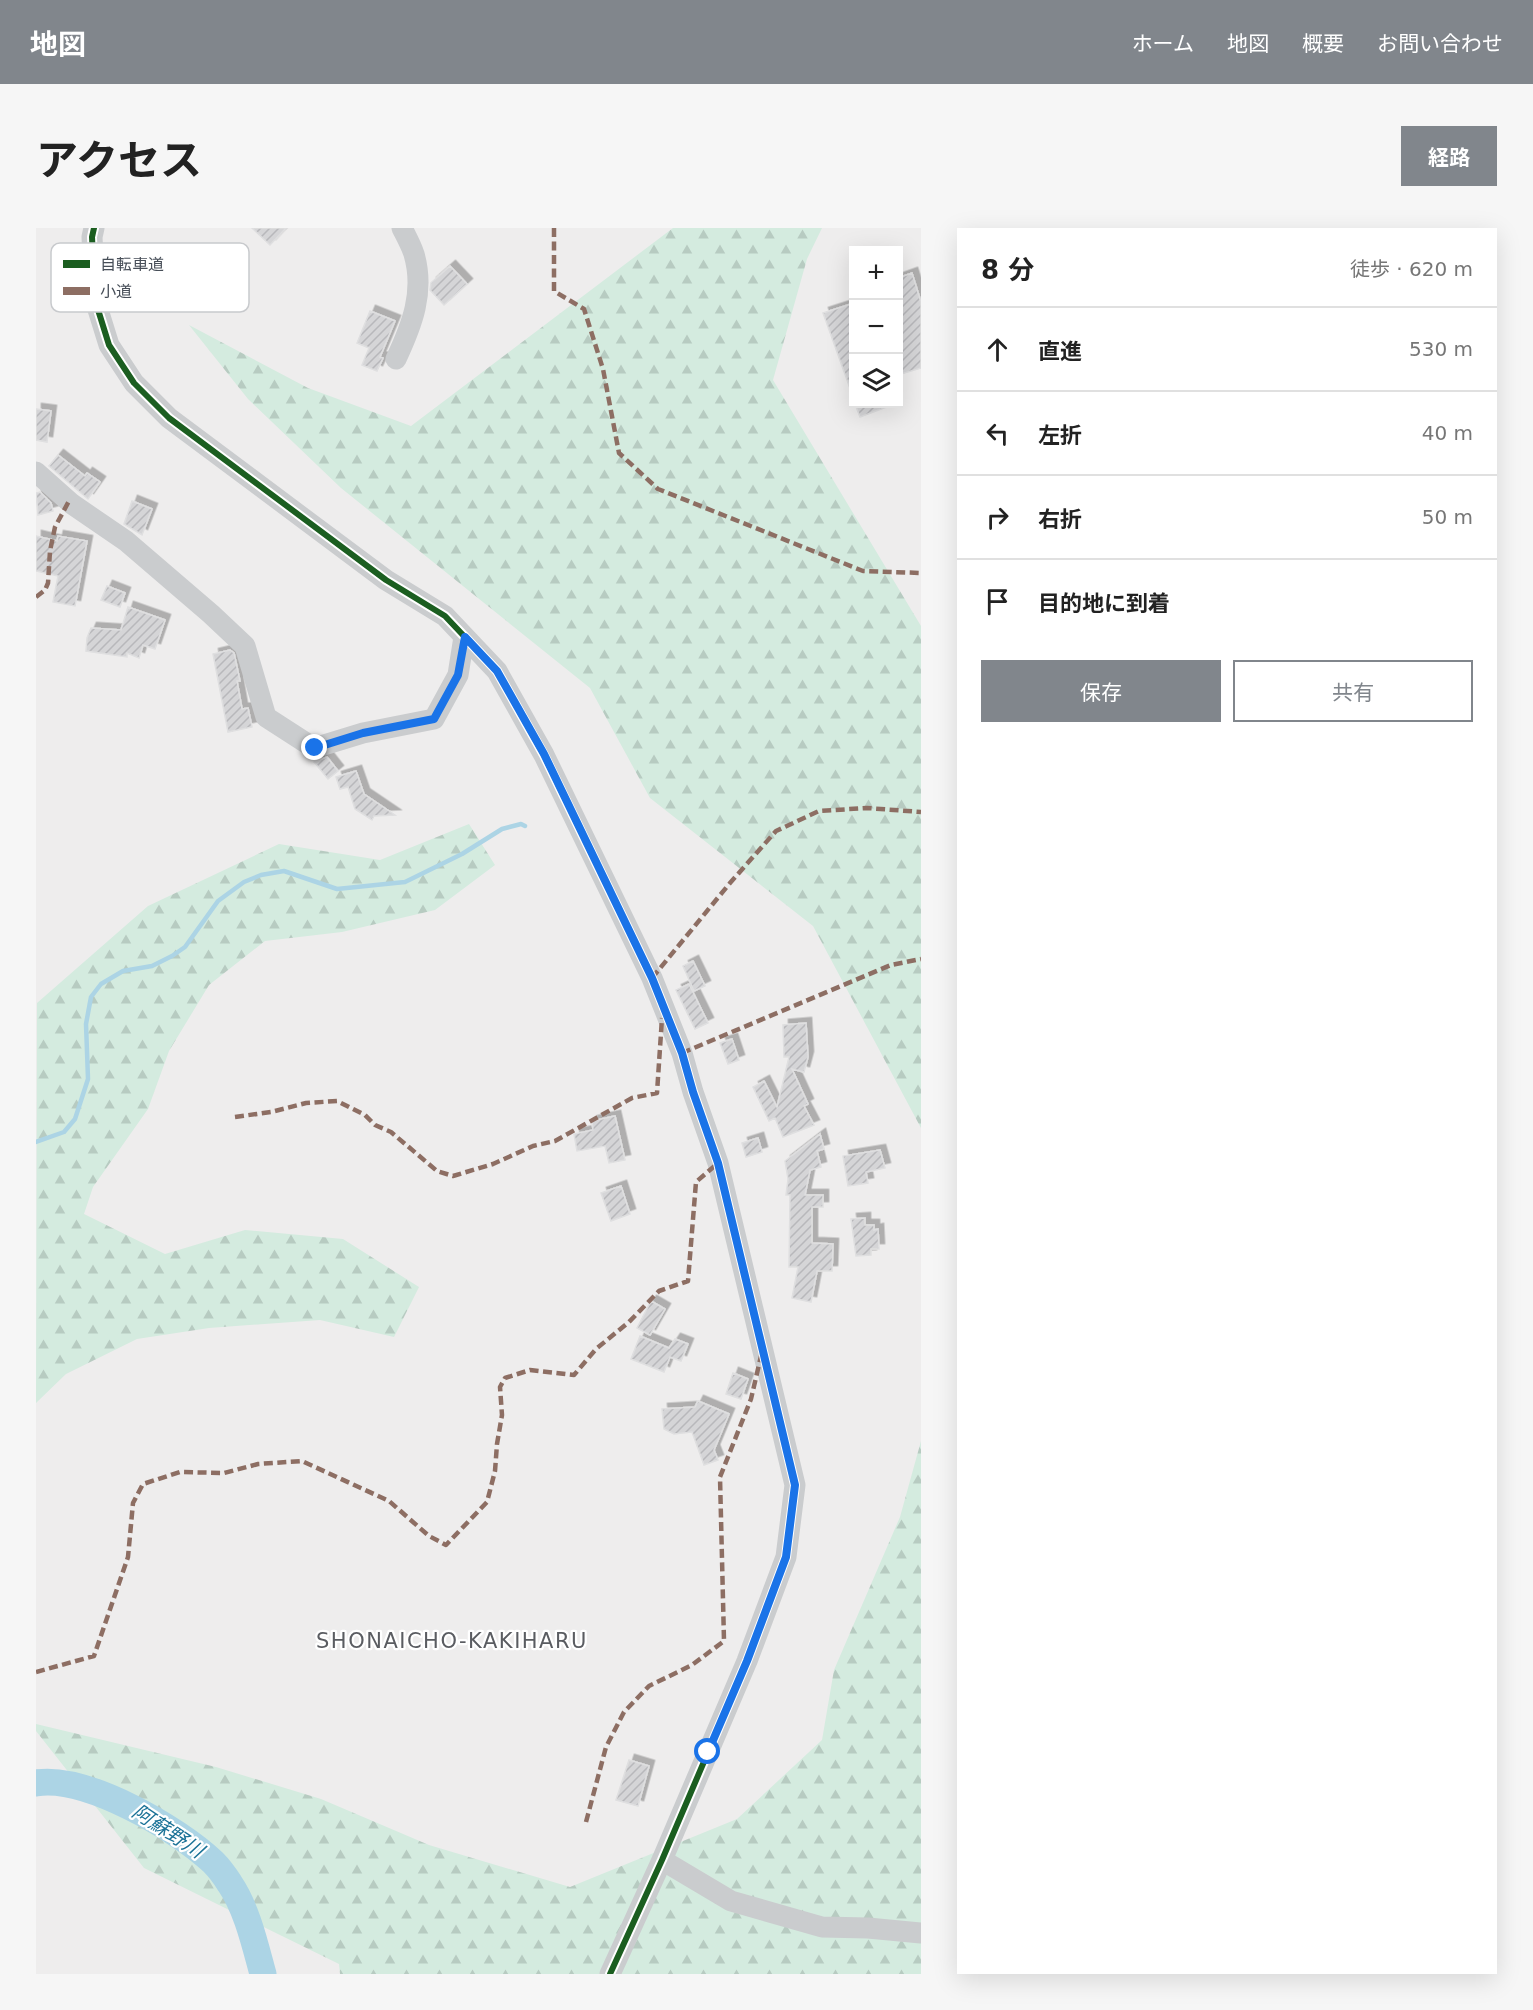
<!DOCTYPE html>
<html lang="ja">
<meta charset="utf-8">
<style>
body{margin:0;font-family:"DejaVu Sans","Noto Sans JP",sans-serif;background:#f6f6f6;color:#222}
.controls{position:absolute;right:18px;top:18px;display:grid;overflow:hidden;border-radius:0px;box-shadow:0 6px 24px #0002}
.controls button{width:54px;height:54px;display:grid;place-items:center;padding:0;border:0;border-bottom:2px solid #e0e0e0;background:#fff;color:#222;font:30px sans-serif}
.stop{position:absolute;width:18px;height:18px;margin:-14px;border:4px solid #1a73e8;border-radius:50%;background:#fff}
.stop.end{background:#1a73e8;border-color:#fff;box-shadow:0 2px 6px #0008}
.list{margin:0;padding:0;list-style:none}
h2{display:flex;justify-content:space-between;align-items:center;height:78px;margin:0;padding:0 24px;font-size:26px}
h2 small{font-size:20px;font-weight:400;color:#767676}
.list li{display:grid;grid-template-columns:39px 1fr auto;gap:18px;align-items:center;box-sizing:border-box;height:84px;padding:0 24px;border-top:2px solid #e0e0e0}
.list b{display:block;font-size:22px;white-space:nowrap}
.list em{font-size:20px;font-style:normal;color:#767676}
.actions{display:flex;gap:12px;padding:18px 24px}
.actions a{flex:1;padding:14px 0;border:2px solid #81868c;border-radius:0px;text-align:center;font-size:21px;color:#81868c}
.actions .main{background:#81868c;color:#fff}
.icon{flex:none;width:33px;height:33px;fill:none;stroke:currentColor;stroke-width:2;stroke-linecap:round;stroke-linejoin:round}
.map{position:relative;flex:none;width:885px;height:1746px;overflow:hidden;border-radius:0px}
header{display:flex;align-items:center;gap:36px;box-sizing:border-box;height:84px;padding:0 30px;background:#81868c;color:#fff}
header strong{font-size:28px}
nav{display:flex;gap:33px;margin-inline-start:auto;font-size:21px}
.intro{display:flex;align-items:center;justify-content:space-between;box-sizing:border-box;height:144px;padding:0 36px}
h1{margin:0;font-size:42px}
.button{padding:15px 27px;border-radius:0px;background:#81868c;color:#fff;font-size:21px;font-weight:700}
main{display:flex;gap:36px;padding:0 36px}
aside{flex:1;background:#fff;border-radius:0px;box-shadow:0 6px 24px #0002}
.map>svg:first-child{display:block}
.forest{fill:url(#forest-firs)}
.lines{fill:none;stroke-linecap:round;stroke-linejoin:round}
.stream{stroke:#acd4e5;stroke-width:4.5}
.river{stroke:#acd4e5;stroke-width:27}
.building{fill:url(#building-hatch);stroke:#dfdfe0;stroke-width:1.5;filter:url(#shadow)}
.minor{stroke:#caccce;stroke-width:21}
.quiet{stroke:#8d6e63;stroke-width:4.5;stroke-dasharray:9 4.5;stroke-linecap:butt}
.cycleway-casing{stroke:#fff;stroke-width:10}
.cycleway{stroke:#1b5e20;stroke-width:6}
.route{stroke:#1a73e8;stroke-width:8}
.labels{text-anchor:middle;stroke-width:4.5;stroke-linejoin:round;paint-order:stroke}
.water-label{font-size:20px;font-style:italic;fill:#1b7297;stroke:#fff}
.quarter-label{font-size:21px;letter-spacing:1.5px;fill:#5a5c61;stroke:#fff}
.key{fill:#fff;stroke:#c8cacd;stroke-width:1.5}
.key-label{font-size:16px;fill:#474e58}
</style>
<header>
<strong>地図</strong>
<nav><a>ホーム</a><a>地図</a><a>概要</a><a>お問い合わせ</a></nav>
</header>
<div class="intro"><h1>アクセス</h1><a class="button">経路</a></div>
<main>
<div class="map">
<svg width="885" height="1746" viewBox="0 0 885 1746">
<defs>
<pattern id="forest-firs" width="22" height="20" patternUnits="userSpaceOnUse" patternTransform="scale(1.5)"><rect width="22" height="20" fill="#d4ebdf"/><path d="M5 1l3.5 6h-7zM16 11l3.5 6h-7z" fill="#b7cbc1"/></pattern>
<pattern id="building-hatch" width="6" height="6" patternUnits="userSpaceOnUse" patternTransform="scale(1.5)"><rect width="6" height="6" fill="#d5d5d7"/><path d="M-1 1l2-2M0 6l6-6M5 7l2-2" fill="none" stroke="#b8b8bb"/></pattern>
<filter id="shadow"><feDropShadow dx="5.5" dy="-5.5" stdDeviation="0" flood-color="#0004"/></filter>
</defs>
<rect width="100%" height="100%" fill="#eeeded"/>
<path class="forest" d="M637 0H786L771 31 737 152 885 398V900L777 698 614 570 554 460 305 260 212 171 153 97 272 160 375 198Z
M433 596 459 637 399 682 306 704 229 713 173 757 133 823 112 881 57 959 48 986 129 1026 209 1002 307 1011 383 1059 358 1109 284 1092 173 1100 101 1111 30 1146 0 1175 1 775 112 678 243 616 344 632Z
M885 1213V1746H304L303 1736 108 1640 0 1503V1496L180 1539 285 1571 393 1617 534 1659 701 1591 786 1512 798 1442 864 1289Z"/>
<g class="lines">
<path class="stream" d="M0 914 28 904 39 891 52 851 50 796 55 769 65 756 87 743 116 738 136 728 149 719 182 673 208 654 225 647 248 643 301 661 369 654 426 626 466 601 485 596 489 598"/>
<path class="river" d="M0 1555C50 1547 141 1600 177 1634 183 1640 189 1648 194 1656 211 1681 219 1717 227 1746"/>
</g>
<path class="building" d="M216 0H250L234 17Z
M414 38 431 56 408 77 394 62 395 55Z
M876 45 885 74V140L862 147V50Z
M818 75V166H816L787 85Z
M334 83 359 93 344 129 347 130 341 143 326 137 333 120 321 115Z
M819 176H856V177L824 189Z
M0 181 15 183 11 214 0 212Z
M22 227 49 248 51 245 64 254 52 271 13 238Z
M4 264 15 275 17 283 2 287 0 265Z
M96 273 116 281 106 307 88 296Z
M0 308 21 313 22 308 51 313 39 378 17 374 22 348 0 343Z
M71 358 89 365 84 379 65 372Z
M92 379 129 392 119 421 107 417 103 430 91 425V429L50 423 51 410 55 400 85 402Z
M194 422 198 425 204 453H201L206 481 212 480 216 499 192 504 177 426Z
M291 529 302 543 292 551 278 534Z
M320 543 328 566 359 587 338 588 336 592 319 581 312 559 304 561 300 549Z
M657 733 669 758 658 763 647 738Z
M653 756 672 795 659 801 640 762Z
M770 795 772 829 768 844 756 841 772 876 768 878 778 897 747 909 739 890 733 893 717 859 728 853 741 879 753 829H748L747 797Z
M696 811 703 832 692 836 684 815Z
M579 888 589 932 573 935 569 918 541 923 538 906 557 902 556 893Z
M784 906 788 921 781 923 785 939 774 942 769 967H787V979H776V1015L797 1016 796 1043H781L775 1074 756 1070 762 1039H753L754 967H750L752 951 749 933Z
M722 910 726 924 710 929 706 915Z
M844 922 849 940 830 944 832 955 812 958 807 928Z
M585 958 594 986 575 993 565 965Z
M829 990V997H838V1002L842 1001 843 1021H835V1027L820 1028 815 991Z
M615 1073 629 1081 614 1107 601 1100Z
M604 1108 633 1120 639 1111 652 1116 645 1133 634 1129 628 1144 595 1131Z
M697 1145 712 1151 705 1171 690 1166Z
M662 1173 693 1186 678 1222 682 1232 668 1237 656 1204 638 1206 628 1201 626 1181 659 1179Z
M593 1532 613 1538 602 1578 580 1572Z"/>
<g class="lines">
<path class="minor" d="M58 0 56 9 59 72 73 117 98 155 133 190 350 352 409 388 461 443 508 527 616 750 646 825 657 864 682 935 759 1257 750 1329 711 1433 626 1632 574 1746
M360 131C376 97 389 64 378 26 375 17 370 8 366 0
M0 244 36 276 90 313 175 386 209 418 230 489 278 520 327 505 398 491 422 447 428 409
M626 1632 695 1673 786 1699 832 1700 885 1705"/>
<path class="quiet" d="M518 0V63L548 81 567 141 583 225 622 261 827 343 885 345
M0 369 9 362 12 355 14 323 19 299 33 273
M616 750 694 655 740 603 783 583 831 580 885 584
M646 825 855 737 885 731
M199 889 235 884 270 875 301 873 329 887 339 897 355 904 401 943 417 948 457 936 497 918 519 913 596 870 621 865 626 790
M0 1444 58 1428 92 1329 97 1275 107 1256 144 1244 188 1245 222 1236 266 1233 353 1273 393 1308 410 1317 451 1274 459 1243 461 1216 466 1187 464 1159 469 1150 494 1142 538 1147 560 1121 593 1094 623 1063 652 1053 660 954 682 935
M550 1594 570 1519 588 1484 613 1458 656 1437 688 1413 684 1249 715 1171 725 1128"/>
<g class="cycleway-casing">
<path id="cycleway" d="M58 0 56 9 59 72 73 117 98 155 133 190 350 352 409 388 461 443 508 527 616 750 646 825 657 864 682 935 759 1257 750 1329 711 1433 626 1632 574 1746"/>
</g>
<use href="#cycleway" class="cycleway"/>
</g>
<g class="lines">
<path class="route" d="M279 520 327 505 398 491 422 447 429 409 461 443 508 526 616 750 646 825 657 864 682 935 759 1257 750 1329 711 1433 672 1524"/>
</g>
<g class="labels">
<g class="water-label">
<text transform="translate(132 1603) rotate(33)" y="7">阿蘇野川</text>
</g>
<g class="quarter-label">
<text x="416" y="1420">SHONAICHO-KAKIHARU</text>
</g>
</g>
<rect x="15" y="15" width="198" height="69" rx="9" class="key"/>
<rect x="27" y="32" width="27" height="8" fill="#1b5e20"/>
<rect x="27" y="59" width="27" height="8" fill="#8d6e63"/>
<g class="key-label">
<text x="64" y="42">自転車道</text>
<text x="64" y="69">小道</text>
</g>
</svg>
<div class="controls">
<button>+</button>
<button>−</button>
<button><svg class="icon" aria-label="layers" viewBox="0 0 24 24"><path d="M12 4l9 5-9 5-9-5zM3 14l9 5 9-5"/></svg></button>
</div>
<div class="stop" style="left:672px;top:1524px"></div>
<div class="stop end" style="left:279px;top:520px"></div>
</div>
<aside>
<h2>8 分<small>徒歩 · 620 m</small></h2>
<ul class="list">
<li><svg class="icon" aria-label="ahead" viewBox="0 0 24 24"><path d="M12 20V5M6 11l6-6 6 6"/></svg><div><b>直進</b></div><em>530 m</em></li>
<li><svg class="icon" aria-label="left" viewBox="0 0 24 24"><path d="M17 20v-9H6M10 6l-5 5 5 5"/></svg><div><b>左折</b></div><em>40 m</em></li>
<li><svg class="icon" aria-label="right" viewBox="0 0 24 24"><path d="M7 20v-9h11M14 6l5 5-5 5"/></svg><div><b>右折</b></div><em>50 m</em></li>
<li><svg class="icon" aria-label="arrive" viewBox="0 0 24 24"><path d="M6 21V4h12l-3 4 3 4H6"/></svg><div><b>目的地に到着</b></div></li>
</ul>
<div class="actions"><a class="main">保存</a><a>共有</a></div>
</aside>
</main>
